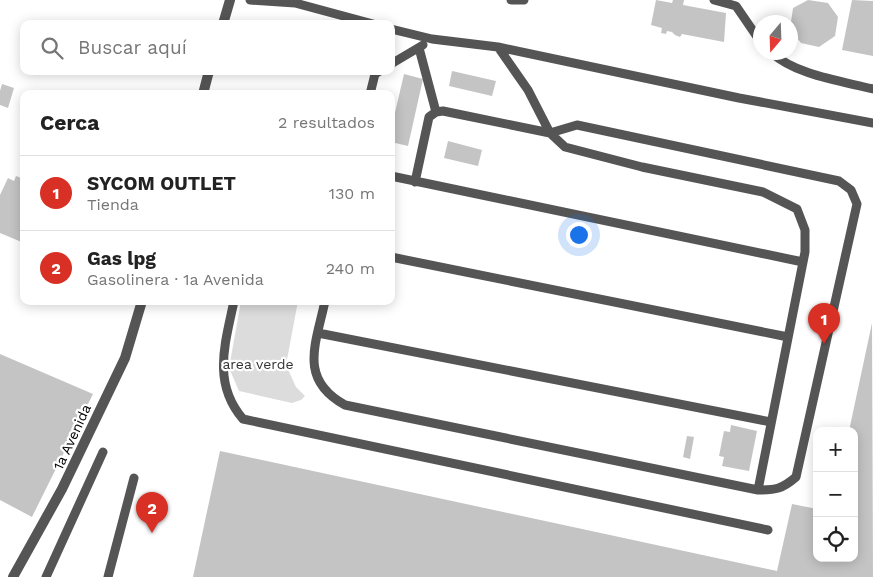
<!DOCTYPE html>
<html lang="es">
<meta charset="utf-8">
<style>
body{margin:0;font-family:"Work Sans",sans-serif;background:#f2f2f2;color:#222}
.controls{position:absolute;right:15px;bottom:15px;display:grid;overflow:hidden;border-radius:10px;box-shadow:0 2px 12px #0003}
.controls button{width:45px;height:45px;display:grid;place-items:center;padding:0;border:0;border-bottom:1px solid #e0e0e0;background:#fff;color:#222;font:25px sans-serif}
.compass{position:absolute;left:753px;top:15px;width:45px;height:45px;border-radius:50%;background:#fff;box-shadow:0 2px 12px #0003;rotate:199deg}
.you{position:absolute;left:578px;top:234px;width:18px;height:18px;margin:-12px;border:4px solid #fff;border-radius:50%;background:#1a73e8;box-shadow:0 0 0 8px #1a73e833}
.badge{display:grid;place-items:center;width:32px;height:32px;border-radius:50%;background:#d93025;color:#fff;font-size:16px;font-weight:700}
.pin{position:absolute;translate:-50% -41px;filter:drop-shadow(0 1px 2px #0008)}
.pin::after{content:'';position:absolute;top:26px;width:18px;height:15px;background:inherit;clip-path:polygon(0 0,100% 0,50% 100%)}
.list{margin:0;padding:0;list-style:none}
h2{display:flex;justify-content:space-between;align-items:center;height:65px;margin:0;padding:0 20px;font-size:21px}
h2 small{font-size:16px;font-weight:400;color:#767676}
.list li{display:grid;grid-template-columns:32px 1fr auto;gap:15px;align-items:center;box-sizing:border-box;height:75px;padding:0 20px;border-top:1px solid #e0e0e0}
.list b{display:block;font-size:19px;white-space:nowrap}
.list p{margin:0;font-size:16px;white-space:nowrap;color:#767676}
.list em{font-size:16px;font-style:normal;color:#767676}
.icon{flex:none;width:28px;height:28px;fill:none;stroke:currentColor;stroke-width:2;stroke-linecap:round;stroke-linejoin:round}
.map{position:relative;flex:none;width:873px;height:577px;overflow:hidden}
.search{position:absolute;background:#fff;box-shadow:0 2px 12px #0003;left:20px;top:20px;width:375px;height:55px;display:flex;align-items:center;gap:12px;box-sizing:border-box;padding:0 18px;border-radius:10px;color:#767676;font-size:19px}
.panel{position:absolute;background:#fff;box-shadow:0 2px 12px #0003;left:20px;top:90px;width:375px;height:215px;border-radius:10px}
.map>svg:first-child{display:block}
.green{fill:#dcdcdc}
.building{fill:#c4c4c4}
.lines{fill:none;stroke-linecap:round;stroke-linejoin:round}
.service{stroke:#555;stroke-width:9}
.minor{stroke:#555;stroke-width:10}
.labels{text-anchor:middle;stroke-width:4.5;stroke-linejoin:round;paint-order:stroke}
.park-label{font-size:14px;fill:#333;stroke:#fff}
.street-label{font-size:14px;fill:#000;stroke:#fff}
</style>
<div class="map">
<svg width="873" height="577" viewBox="0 0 873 577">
<rect width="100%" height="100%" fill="#fff"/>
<path class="green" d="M241 301H298L286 365 296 387 305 396 301 400 292 403 239 391 229 368Z"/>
<path class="building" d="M656 0 672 3 673 0H684L683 5 726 13 724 42 682 34 680 37 675 35 672 32 667 31 666 34 661 33 662 28 651 25Z
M808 0 828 3 838 17 835 36 819 47 801 43 790 29 793 8Z
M852 0 873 1V56L842 50Z
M452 71 496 81 492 96 449 86Z
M404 74 423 79 408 146 391 142V130Z
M2 84 14 88 8 108 0 105V91Z
M448 141 482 150 478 166 444 158Z
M16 176 24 179V243L0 233V195L8 178 14 181Z
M872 323 873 577H193L220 451 777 571 792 504 817 509V558H854V431H849Z
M0 354 93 394 32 517 0 500Z
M731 425 757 431 749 471 722 466 724 457 719 456 724 431 730 432Z
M687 436 694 437 690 459 683 457Z"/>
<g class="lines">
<path class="service" d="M250 0 295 3 373 24
M511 0H524
M714 0 736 6 760 41
M391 29 432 39 498 47 739 98 873 123
M498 47 528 90 550 133 565 147 642 167 763 192 797 209 805 230V252L758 490
M419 48 436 112
M771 52C795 75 841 81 873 89
M391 64 423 45
M370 94 375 74 380 71
M391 176 803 262
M391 257 788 337
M234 301C225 344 212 383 243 419L768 530
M325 301C316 344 298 379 345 405L758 490C776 490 782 489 796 477L857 204 851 190 839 181 577 125 550 133 443 111 436 112 429 117 415 182
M318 333 771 422
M46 577 103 452
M108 577 134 478"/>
<path class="minor" d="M223 24 230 0
M203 94 209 71
M13 577 62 489 125 358 142 301"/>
</g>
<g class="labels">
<g class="park-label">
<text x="258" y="369">area verde</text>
</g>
<g class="street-label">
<text transform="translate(72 437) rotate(-65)" y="5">1a Avenida</text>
</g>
</g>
</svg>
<div class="controls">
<button>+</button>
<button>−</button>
<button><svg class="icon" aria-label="locate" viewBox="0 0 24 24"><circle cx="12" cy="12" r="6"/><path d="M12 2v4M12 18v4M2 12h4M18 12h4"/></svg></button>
</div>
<svg class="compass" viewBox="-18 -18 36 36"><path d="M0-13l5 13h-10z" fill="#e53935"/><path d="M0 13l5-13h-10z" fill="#767676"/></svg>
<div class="you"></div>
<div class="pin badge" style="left:824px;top:344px">1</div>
<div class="pin badge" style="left:152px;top:533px">2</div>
<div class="search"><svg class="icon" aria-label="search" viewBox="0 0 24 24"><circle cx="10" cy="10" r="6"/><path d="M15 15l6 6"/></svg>Buscar aquí</div>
<section class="panel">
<h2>Cerca<small>2 resultados</small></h2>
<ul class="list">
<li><span class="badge">1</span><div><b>SYCOM OUTLET</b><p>Tienda</p></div><em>130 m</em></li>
<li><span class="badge">2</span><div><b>Gas lpg</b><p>Gasolinera · 1a Avenida</p></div><em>240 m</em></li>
</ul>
</section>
</div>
